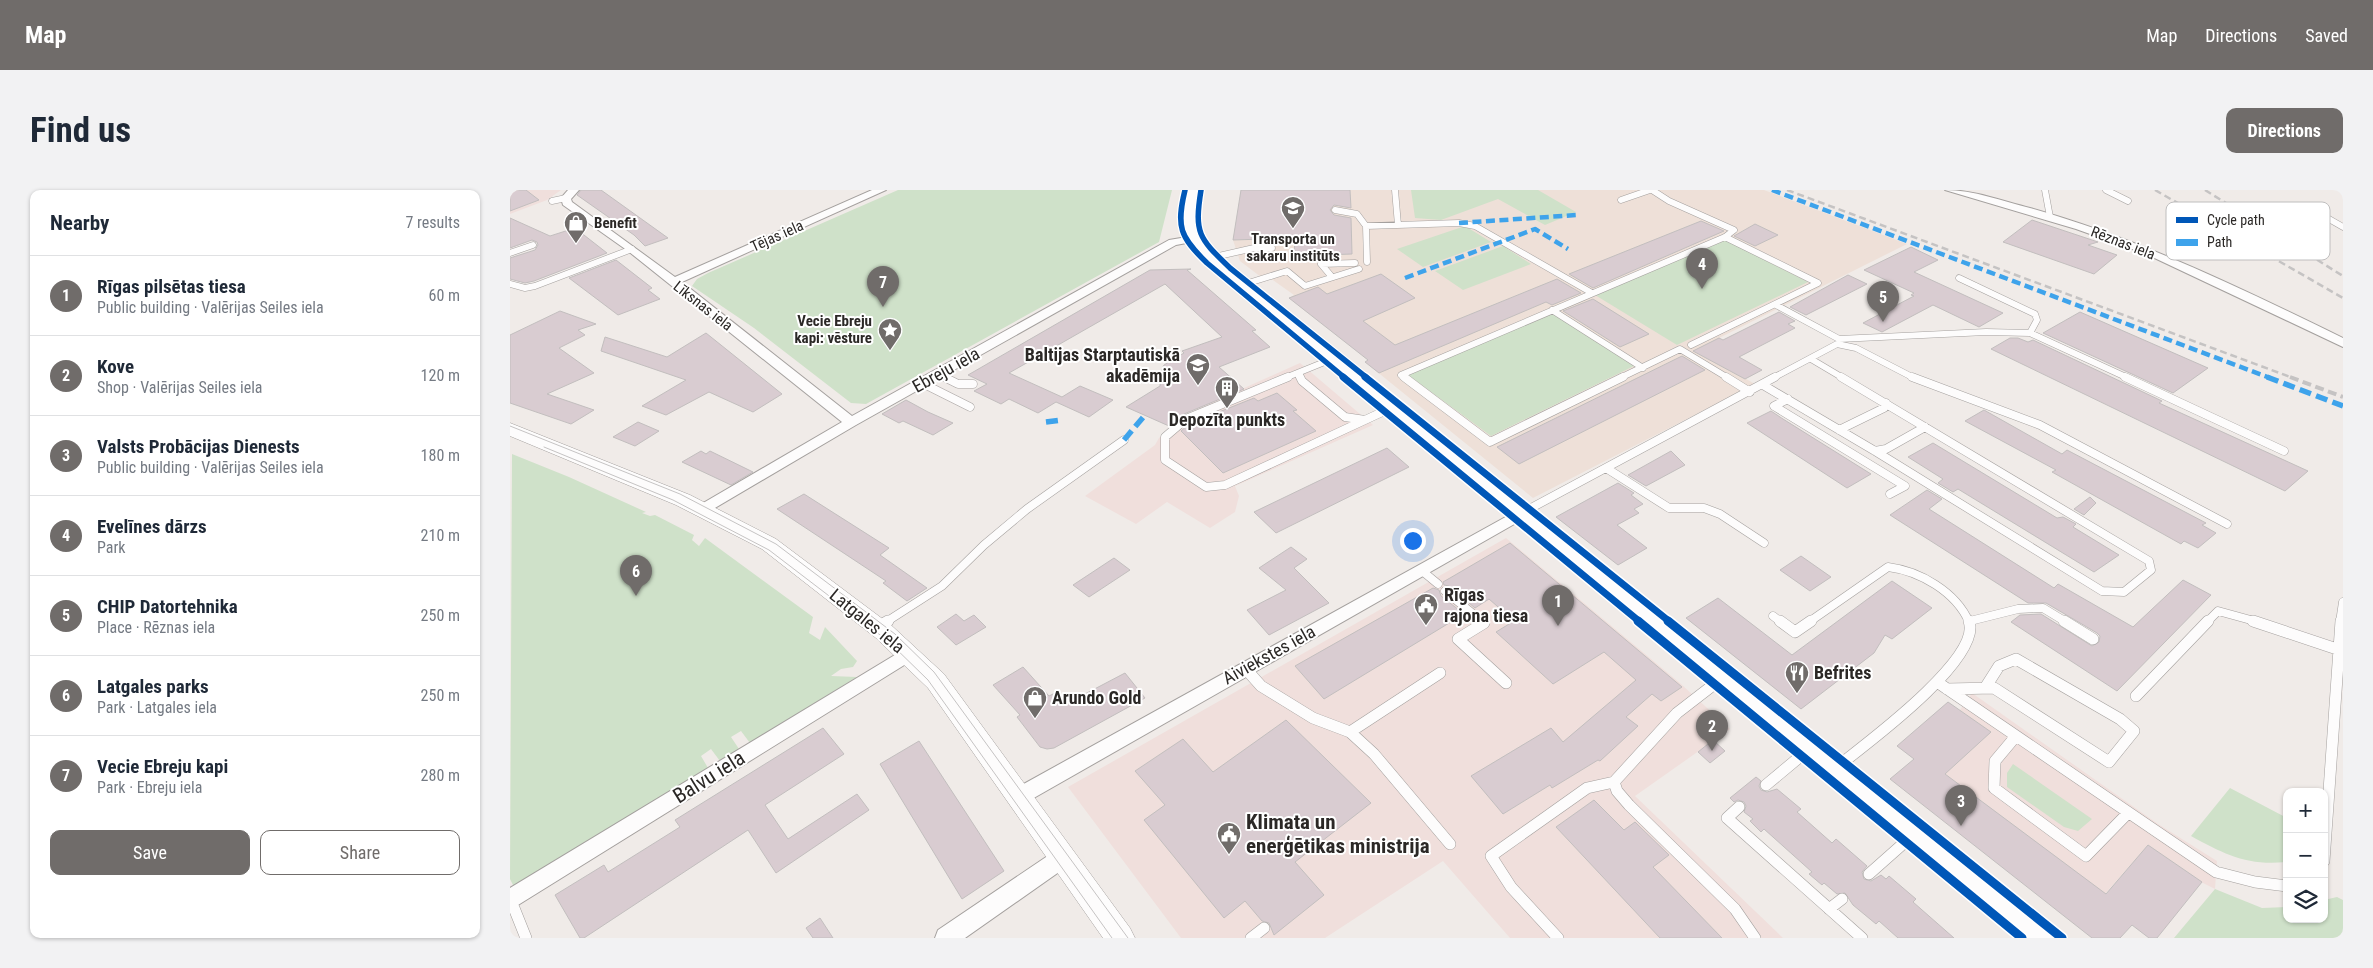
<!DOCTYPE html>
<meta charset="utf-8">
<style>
body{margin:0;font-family:"Roboto Condensed",sans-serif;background:#f2f2f3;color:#1f2937}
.controls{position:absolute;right:15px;bottom:15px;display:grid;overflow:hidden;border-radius:10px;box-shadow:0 1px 4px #0004}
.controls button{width:45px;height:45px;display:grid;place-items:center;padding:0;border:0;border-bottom:1px solid #e0e1e3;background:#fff;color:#1f2937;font:25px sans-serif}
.you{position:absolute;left:902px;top:350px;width:18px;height:18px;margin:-12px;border:4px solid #fff;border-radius:50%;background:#1a73e8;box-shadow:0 0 0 8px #1a73e833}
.badge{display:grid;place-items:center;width:32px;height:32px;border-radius:50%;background:#706c6a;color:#fff;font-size:16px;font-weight:700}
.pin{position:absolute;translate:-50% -41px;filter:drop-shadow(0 1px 2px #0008)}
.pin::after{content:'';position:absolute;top:26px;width:18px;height:15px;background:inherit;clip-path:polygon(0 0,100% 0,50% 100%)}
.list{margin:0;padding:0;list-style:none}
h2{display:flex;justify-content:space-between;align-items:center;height:65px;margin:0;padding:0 20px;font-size:21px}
h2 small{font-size:16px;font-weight:400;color:#747a83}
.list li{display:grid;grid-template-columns:32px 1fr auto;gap:15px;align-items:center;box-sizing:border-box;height:80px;padding:0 20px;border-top:1px solid #e0e1e3}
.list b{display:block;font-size:19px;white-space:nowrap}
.list p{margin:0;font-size:16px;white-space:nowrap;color:#747a83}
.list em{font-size:16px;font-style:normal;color:#747a83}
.actions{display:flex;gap:10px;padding:15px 20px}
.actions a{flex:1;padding:11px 0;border:1px solid #706c6a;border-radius:10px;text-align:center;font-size:18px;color:#706c6a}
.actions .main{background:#706c6a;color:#fff}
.icon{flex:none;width:28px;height:28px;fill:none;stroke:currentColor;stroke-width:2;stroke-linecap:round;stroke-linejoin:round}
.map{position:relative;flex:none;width:1833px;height:748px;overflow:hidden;border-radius:10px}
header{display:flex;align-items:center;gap:30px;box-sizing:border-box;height:70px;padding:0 25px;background:#706c6a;color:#fff}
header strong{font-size:24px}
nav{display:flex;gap:28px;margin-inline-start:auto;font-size:18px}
.intro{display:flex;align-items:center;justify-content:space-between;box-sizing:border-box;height:120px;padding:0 30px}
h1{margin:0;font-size:35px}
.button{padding:12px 22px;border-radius:10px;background:#706c6a;color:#fff;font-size:18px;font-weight:700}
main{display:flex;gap:30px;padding:0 30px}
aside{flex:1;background:#fff;border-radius:10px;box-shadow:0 1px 4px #0004}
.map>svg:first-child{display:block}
.commercial{fill:#f0dfdc}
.education{fill:#eee0d8}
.green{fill:#cfe1c9}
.building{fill:#d9ccd1;stroke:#c2bebe}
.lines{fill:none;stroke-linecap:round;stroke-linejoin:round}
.service-far2-casing{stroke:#a4a09e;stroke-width:7}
.service-far1-casing{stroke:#a4a09e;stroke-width:9}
.service-casing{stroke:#a4a09e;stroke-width:12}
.minor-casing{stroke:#a4a09e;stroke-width:2}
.tertiary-casing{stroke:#a4a09e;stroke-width:1}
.service-far2{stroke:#fdfcfc;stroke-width:6}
.service-far1{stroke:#fdfcfc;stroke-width:8}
.service{stroke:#fdfcfc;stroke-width:11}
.minor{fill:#fdfcfc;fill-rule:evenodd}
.tertiary{fill:#fdfcfc;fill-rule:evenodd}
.tram{stroke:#c5c3c3;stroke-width:1}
.rail-far1{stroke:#c5c3c3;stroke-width:2.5;stroke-dasharray:7 4;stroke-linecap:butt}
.rail{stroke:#c5c3c3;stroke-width:4;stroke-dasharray:9 4.5;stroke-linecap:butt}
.quiet-far1{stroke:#3ea3eb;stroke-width:4.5;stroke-dasharray:9 4.5;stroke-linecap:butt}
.quiet{stroke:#3ea3eb;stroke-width:5.5;stroke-dasharray:12 5.5;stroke-linecap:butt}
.cycleway-far2-casing{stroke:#fff;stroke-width:8}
.cycleway-far1-casing{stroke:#fff;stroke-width:10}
.cycleway-casing{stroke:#fff;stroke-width:12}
.cycleway-far2{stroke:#0057b8;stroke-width:5.5}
.cycleway-far1{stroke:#0057b8;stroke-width:7}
.cycleway{stroke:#0057b8;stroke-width:9}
.labels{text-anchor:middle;stroke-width:4;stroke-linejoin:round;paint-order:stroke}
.far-poi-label{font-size:15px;font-weight:bold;fill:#2b2826;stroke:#fff;text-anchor:start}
.far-street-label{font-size:15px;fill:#2b2826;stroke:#fff}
.poi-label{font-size:18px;font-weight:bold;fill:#2b2826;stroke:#fff;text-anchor:start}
.street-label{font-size:18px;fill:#2b2826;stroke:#fff}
.near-street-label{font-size:21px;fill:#2b2826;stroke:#fff}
.near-poi-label{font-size:21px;font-weight:bold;fill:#2b2826;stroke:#fff;text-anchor:start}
.key{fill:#fff;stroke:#bfbebe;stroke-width:1}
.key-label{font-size:14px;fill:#2b2826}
</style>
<header>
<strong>Map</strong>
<nav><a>Map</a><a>Directions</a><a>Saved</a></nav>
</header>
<div class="intro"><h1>Find us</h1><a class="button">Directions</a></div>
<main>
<aside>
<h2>Nearby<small>7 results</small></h2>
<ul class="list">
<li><span class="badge">1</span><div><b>Rīgas pilsētas tiesa</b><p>Public building · Valērijas Seiles iela</p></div><em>60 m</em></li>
<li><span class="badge">2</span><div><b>Kove</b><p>Shop · Valērijas Seiles iela</p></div><em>120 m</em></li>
<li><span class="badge">3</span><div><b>Valsts Probācijas Dienests</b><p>Public building · Valērijas Seiles iela</p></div><em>180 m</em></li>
<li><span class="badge">4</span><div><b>Evelīnes dārzs</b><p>Park</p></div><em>210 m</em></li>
<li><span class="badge">5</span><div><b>CHIP Datortehnika</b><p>Place · Rēznas iela</p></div><em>250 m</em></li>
<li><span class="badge">6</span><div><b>Latgales parks</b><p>Park · Latgales iela</p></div><em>250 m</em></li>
<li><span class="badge">7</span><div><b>Vecie Ebreju kapi</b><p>Park · Ebreju iela</p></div><em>280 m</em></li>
</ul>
<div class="actions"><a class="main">Save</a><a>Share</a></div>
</aside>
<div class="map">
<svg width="1833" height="748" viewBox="0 0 1833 748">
<rect width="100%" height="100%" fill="#f0ebe8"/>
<path class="commercial" d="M0 0H51L37 10 0 24Z
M790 173 863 235 725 296 729 306 725 322 700 338 657 312 626 334 575 306 645 255 649 248 683 221Z
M996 348 1171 494 1220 539 1125 606 1273 748H1000L933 671 815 748H671L558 597Z
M1462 503 1648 634 1707 671 1705 699 1691 692 1638 655 1595 704 1435 584 1480 542 1450 520Z"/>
<path class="education" d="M731 0H1254L1397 54 1185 160 1245 194 1023 308 855 172 859 170 779 108 784 105 760 88 751 87 730 71 723 50Z"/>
<path class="green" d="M388 0H662L649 52 356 214 341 213 244 138 182 96 187 89 198 83Z
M901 0H1028L1066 22 1035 35 988 9 931 30 905 28Z
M955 36 981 52 913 77 887 59Z
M1216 50 1298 92 1167 155 1085 105Z
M993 56 1021 74 953 100 925 81Z
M1042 123 1124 176 981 246 898 185Z
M2 264 59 287 136 322 132 323 140 326 145 325 184 345 182 350 189 356 195 348 303 427 299 443 310 450 315 437 347 471 343 477 331 479 321 486 347 487 240 553 231 541 221 547 229 559 210 571 201 559 191 566 198 578 4 697 0 689Z
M1503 574 1582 629 1568 641 1554 637 1497 597V583Z
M1720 598 1777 628 1776 672C1737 676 1714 664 1681 646Z
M1705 699 1752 718 1777 717V729H1814V710L1827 707 1833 710V748H1664Z"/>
<path class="building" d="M0 0H16L29 10 0 21Z
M71 0H91L158 48 135 56 124 45 67 5Z
M731 0H840L841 18 824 15 820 20 824 25 841 28 842 64 784 66 785 48 723 50Z
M0 28 40 46 65 38 97 63 24 91 15 93 0 89V68L25 60 28 55 27 52 22 50 0 58Z
M1522 30 1588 52 1578 55 1607 65 1584 84 1493 52Z
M1191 31 1214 41 1083 98 1059 84Z
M1245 34 1268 45 1245 56 1224 46Z
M1401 57 1428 70 1404 82 1493 123 1469 137 1423 115 1372 142 1353 133 1404 106 1401 105 1404 103 1354 80Z
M106 70 142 98 138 100 150 109 108 125 59 88Z
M681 79 677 80 746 140 742 141 760 157 709 177 734 199 674 224 659 236 616 217 650 196 651 181 654 175 674 163 672 161 712 147 655 94 499 183 552 207 570 196 603 210 579 227 546 212 528 223 499 209 491 214 464 201 477 194 458 185 640 80Z
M871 84 905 108 853 131 885 155 1047 89 1071 103 1042 115 1036 112 869 183 855 172 858 170 779 108 808 97 817 104Z
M1338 85 1357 94 1296 125 1280 117Z
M1083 109 1139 144 1110 157 1053 121Z
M50 121 86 134 68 140 75 145 49 158 84 183 37 204 84 220 61 234 0 213V145Z
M1269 122 1285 131 1278 134 1285 138 1229 167 1252 180 1235 189 1183 161 1209 148 1213 150Z
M1570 122 1698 178 1663 203 1533 143Z
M196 143 272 204 243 222 199 202 156 225 132 216 176 190 91 161 95 147 157 167Z
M1500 148H1508L1518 152 1523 150 1652 211 1649 213 1798 281 1775 301 1481 159Z
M1172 166 1195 180 1009 274 987 257Z
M767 203 787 220 783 221 806 241 713 283 671 241 679 234 744 208 748 211Z
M396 210 418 222 443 233 423 245 393 231 389 233 372 224Z
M1474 220 1552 264 1557 260 1696 333 1692 335 1706 343 1688 358 1674 351 1671 354 1542 282 1546 280 1455 231Z
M1261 221 1273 229 1361 284 1337 298 1237 233Z
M128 232 149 241 125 256 103 247Z
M1423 253 1547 328 1553 327 1566 334 1563 337 1609 365 1584 382 1448 299 1443 302 1428 293 1433 289 1398 267Z
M877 258 899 277 766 343 744 322Z
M191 261 196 264 200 261 243 282 221 295 172 272Z
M1161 261 1175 275 1136 296 1118 285Z
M1108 293 1124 303 1121 305 1133 314 1124 319 1129 323 1107 335 1137 358 1108 375 1046 327Z
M1417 300 1432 309 1419 319 1544 398 1548 394 1623 437 1673 390 1701 405 1607 501 1501 432 1510 425 1531 424 1582 456 1589 452 1590 446 1587 443 1536 413H1518L1380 325Z
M294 304 379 358 370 365 417 398 397 411 373 393 376 391 267 319Z
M1580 307 1586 313 1574 325 1564 319Z
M1000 353 1172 497 1151 511 1142 504 1116 527 1128 536 1090 571 1088 570 1042 598 1040 595 993 624 961 586 1041 538 1053 552 1126 490 1094 462 1043 494 986 442 1004 431 979 409 965 418 939 396 934 395 933 392 940 388Z
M781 357 797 369 784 378 819 413 759 445 737 420 776 400 749 378Z
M1291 366 1321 387 1300 401 1270 380Z
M604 368 620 380 579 407 563 395Z
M1382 391 1422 418 1382 449 1375 445 1364 463 1291 519 1176 428 1208 408 1282 465Z
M923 398 929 400 931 406 954 424 814 509 785 476Z
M446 424 454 431 464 425 476 437 446 455 427 437Z
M513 477 539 506 545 503 554 515 615 483 635 508 544 558 537 559 530 557 507 527 510 525 483 495Z
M1438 512 1481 542 1435 584 1596 704 1638 655 1692 692 1647 748H1639L1622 735 1610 748H1582L1380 589 1404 569 1387 556Z
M776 530 861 613 785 672 814 705 764 745 759 733 752 731 735 711 714 728 634 630 655 615 625 581 673 549 703 582Z
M313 538 334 564 255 615 278 649 347 604 359 620 266 683 238 640 74 748H70L45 705 94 675 98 682 170 637 165 630Z
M1203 550 1215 561 1200 573 1188 562Z
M409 551 494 681 452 709 370 574Z
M1246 587 1251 591 1249 596 1251 600 1257 602 1267 599 1291 619 1287 622 1322 653 1326 649 1357 676 1352 682 1354 689 1361 691 1371 685 1376 689 1379 686 1406 709 1403 712 1444 748H1388L1369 731 1366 734 1343 715 1335 703 1327 704 1314 693 1312 695 1299 684 1302 682 1254 639 1251 642 1240 631 1243 629 1234 622 1236 616 1234 612 1228 610 1224 612 1220 608Z
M1084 610 1114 640 1125 632 1159 665 1143 677 1212 748H1150L1046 637Z
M310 728 323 748H303L296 738Z"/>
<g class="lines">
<g class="service-far2-casing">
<path id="service-far2" d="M885 0 888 35
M1535 0 1540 27
M1596 0 1618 11
M1111 10 1140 0
M42 11 56 8
M825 20 847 24 856 36 857 72
M1812 25 1833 37
M856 36 949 33 965 36 1082 103
M0 63 23 55
M700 68 744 58H762
M822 87 811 74 845 73
M1449 88 1525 124 1527 130 1520 143
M0 94 15 98 25 96 122 59
M732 95 777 81 795 96 849 79
M1266 115 1329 149 1476 142 1520 143 1618 188
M1042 120 1133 178
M1181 155 1308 93 1215 47
M1301 169 1333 188
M427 184 436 188
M789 184 791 188
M775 188 822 169
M895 188 891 185 1215 47 1224 40 1159 11 1142 0
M1110 188 1170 159 1218 188
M1263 188 1327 154 1346 158 1404 188"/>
</g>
<g class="service-far1-casing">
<path id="service-far1" d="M434 187 448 194H463
M778 187 676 229 655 247V270L696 297 715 295 855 230
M790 187 792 191 835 227 855 230 881 218
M894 187 980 252 1113 187
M1216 187 1240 202
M1402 187 1530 235 1717 334
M1615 187 1774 261
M412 193 460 217
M1253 195 1365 261 1592 401 1614 402 1641 380 1639 371 1331 187
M1278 209 1264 216 1395 296 1380 304
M1329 240 1374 218 1376 213
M1365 261 1376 259 1415 237
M1096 278 1159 318H1194L1210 324 1254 353
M1010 324 1265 187
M911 380 928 394
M935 401 973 432
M1263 426 1271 432
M1460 431 1508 419 1533 418 1556 432
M376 432 432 396 474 355 517 319 614 250
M1299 432 1378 377C1410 381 1446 402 1459 432
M1697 432 1708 421 1748 432
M1830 432 1833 412"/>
</g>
<g class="service-casing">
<path id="service" d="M971 431 974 433 948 449 996 493
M1270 431 1285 442 1301 431
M1554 431 1583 449
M1743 431 1833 461
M368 437 378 431
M735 478 751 496 803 528 840 542 864 564 940 654
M1211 489 1167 523 1104 592 1107 601 1119 615 1225 719 1245 748
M1427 492 1706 682 1745 692 1777 696
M1437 499 1484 498 1599 572 1624 541 1610 529 1506 469 1489 476 1475 498
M1626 506 1698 431
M840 542 930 483
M1506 546 1485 571 1484 598 1576 666 1618 623
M1323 580C1352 557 1473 469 1459 431
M1256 595 1298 560
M1229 617 1217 628 1352 748
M1814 671 1831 431
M1359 684 1403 645
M0 715 4 718 16 748
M1319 719 1332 709
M741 748 754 738
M1048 748 1001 697 981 666 1077 598 1104 592"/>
</g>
<g class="minor-casing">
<path id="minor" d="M58 0H69L61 9 62 12 165 87 362 0H376L172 92 342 226 659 50 683 46 688 49 687 51 666 55 346 235 193 325 188 324 185 320 188 316 332 232 118 61 53 15 51 8Z
M1435 0C1464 0 1492 11 1520 18 1630 49 1731 98 1833 148V157L1636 64 1566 39Z
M1010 319 1015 320 1018 324 1015 328 515 613 508 616 501 613 498 607 501 601Z
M398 457 404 459 407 464 404 469 0 720V698Z
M552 658 559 661 563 668 559 675 455 748H425L428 740 545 661Z"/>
</g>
<g class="tertiary-casing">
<path id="tertiary" d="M675 0H689C681 30 685 42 705 65L1219 482 1541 738 1546 748H1509L695 71C673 46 666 33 675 0Z
M0 233 180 305 266 349 382 436 434 484 620 738 625 748H593L418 498 366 448 252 359 166 315 0 246Z"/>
</g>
<use href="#service-far2" class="service-far2"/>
<use href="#service-far1" class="service-far1"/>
<use href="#service" class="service"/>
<use href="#minor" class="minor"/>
<use href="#tertiary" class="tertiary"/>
<path class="tram" d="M0 236 170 304 266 354 385 444 424 482 618 748
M34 257 163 310 259 360 378 451 418 490 602 748"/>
<path class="rail-far1" d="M1277 0 1783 188
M1645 0 1833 108
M1695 0 1833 86"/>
<path class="rail" d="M1780 187 1833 207"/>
<path class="quiet-far1" d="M1262 0 1760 188
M949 33 1067 25
M895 88 1025 39 1058 59"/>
<path class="quiet" d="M1757 187 1833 216
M536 232 551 230
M614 250 635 225"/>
<g class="cycleway-far2-casing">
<path id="cycleway-far2" d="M675 0C666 37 670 47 697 73L835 188
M691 0C684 44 689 48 720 78L857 188"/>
</g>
<g class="cycleway-far1-casing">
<path id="cycleway-far1" d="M833 187 1130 432
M855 187 1160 432"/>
</g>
<g class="cycleway-casing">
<path id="cycleway" d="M1128 431 1512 748
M1158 431 1552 748"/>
</g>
<use href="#cycleway-far2" class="cycleway-far2"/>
<use href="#cycleway-far1" class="cycleway-far1"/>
<use href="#cycleway" class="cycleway"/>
</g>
<defs>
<g id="university-pin" transform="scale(1.25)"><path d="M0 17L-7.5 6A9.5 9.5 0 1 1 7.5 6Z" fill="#706c6a" stroke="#fff"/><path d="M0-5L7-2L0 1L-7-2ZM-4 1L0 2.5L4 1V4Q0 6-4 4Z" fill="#fff"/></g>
<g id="shop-pin" transform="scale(1.25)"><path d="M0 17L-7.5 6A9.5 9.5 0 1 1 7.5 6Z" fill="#706c6a" stroke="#fff"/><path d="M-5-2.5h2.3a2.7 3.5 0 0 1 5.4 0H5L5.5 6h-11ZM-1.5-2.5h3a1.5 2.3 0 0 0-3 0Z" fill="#fff"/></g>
<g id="sight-pin" transform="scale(1.25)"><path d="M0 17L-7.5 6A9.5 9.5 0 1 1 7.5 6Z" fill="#706c6a" stroke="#fff"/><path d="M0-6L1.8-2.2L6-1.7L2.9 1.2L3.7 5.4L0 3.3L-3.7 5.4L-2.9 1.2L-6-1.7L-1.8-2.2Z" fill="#fff"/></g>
<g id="building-pin" transform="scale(1.25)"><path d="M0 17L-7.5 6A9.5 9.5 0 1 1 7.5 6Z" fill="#706c6a" stroke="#fff"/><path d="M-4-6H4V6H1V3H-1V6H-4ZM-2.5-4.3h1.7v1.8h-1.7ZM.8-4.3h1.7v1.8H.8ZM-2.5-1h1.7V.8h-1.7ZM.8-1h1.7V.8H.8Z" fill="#fff"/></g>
<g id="civic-pin" transform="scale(1.25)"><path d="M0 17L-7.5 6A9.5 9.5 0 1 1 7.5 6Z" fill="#706c6a" stroke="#fff"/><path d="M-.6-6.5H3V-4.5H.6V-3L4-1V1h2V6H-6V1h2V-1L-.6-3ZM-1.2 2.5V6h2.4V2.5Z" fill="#fff"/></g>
<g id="restaurant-pin" transform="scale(1.25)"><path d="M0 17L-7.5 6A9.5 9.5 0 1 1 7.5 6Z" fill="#706c6a" stroke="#fff"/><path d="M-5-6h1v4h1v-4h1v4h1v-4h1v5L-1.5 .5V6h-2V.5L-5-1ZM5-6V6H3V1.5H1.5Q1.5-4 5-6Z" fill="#fff"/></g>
</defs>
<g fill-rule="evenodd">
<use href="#university-pin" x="783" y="18"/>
<use href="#shop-pin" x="66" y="33"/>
<use href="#sight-pin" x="380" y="140"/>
<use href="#university-pin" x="688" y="175"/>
<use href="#building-pin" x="717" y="198"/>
<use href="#civic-pin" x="916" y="415"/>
<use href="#restaurant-pin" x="1287" y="483"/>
<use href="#shop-pin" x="525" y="508"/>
<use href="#civic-pin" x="719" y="644"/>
</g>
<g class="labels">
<g class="far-poi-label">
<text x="84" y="38">Benefit</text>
<text x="783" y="54" text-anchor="middle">Transporta un<tspan x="783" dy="17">sakaru institūts</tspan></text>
<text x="362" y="136" text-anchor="end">Vecie Ebreju<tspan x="362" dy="17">kapi: vēsture</tspan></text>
</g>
<g class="far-street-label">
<text transform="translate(267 46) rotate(-24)" y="5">Tējas iela</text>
<text transform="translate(1613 53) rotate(21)" y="5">Rēznas iela</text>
<text transform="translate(193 116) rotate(38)" y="5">Līksnas iela</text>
</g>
<g class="poi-label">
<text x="670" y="171" text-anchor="end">Baltijas Starptautiskā<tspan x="670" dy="21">akadēmija</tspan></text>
<text x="717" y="236" text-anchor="middle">Depozīta punkts</text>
<text x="934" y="411">Rīgas<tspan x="934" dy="21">rajona tiesa</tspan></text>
<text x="1304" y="489">Befrites</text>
<text x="542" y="514">Arundo Gold</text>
</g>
<g class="street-label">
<text transform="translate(436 180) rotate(-29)" y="6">Ebreju iela</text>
<text transform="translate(357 431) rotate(39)" y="6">Latgales iela</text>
<text transform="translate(759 465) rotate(-29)" y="6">Aiviekstes iela</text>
</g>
<g class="near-street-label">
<text transform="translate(199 587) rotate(-32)" y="7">Balvu iela</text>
</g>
<g class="near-poi-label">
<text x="736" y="639">Klimata un<tspan x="736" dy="24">enerģētikas ministrija</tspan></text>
</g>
</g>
<rect x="1656" y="12" width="164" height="58" rx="8" class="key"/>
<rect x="1666" y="27" width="22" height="6" fill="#0057b8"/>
<rect x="1666" y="49" width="22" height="7" fill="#3ea3eb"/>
<g class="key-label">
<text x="1697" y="35">Cycle path</text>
<text x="1697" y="57">Path</text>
</g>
</svg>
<div class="controls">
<button>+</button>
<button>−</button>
<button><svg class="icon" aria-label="layers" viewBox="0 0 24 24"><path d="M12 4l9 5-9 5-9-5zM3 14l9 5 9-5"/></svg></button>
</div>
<div class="you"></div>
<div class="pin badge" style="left:1048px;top:436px">1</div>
<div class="pin badge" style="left:1202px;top:561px">2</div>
<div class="pin badge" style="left:1451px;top:636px">3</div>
<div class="pin badge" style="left:1192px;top:99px">4</div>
<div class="pin badge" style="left:1373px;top:132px">5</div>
<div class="pin badge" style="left:126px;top:406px">6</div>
<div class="pin badge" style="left:373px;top:117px">7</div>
</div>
</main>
